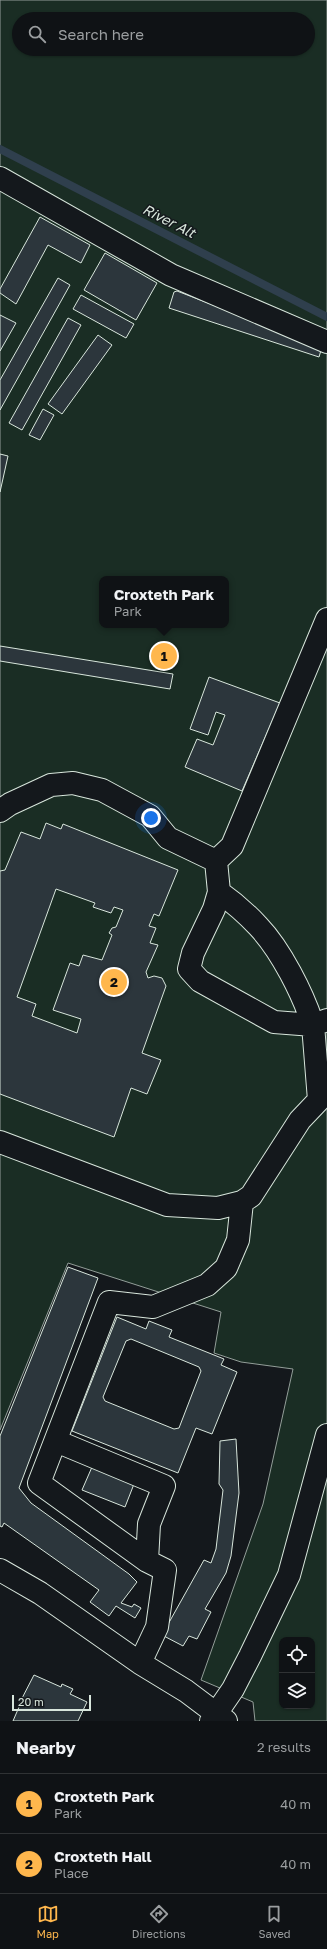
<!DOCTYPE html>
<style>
body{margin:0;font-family:"Golos Text",sans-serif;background:#181b1e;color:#f1f3f6}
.controls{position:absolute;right:12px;bottom:12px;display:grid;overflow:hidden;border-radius:8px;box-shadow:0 1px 3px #0004}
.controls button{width:36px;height:36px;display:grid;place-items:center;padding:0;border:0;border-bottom:1px solid #2f3234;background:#0f1215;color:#f1f3f6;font:20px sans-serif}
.scale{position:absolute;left:12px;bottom:10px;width:79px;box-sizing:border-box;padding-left:4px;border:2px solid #d8e6dc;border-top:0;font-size:11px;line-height:14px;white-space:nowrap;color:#d8e6dc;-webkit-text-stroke:3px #14181c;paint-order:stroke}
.you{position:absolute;left:151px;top:818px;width:14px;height:14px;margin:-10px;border:3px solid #fff;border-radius:50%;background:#1a73e8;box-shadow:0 0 0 6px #1a73e833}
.badge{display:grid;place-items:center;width:26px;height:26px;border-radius:50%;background:#ffb74d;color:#111;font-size:13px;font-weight:700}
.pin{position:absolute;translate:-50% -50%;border:2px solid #fff;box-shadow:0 1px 4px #0006}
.popup{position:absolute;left:99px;top:576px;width:130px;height:52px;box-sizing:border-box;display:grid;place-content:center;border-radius:8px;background:#0f1215;filter:drop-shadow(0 1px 3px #0005);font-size:13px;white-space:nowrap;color:#9b9ea0}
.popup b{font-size:15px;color:#f1f3f6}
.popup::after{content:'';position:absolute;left:50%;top:100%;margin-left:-8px;border:8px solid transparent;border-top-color:#0f1215}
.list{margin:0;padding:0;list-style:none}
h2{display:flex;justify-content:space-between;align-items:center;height:52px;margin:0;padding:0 16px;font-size:17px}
h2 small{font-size:13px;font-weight:400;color:#9b9ea0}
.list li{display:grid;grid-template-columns:26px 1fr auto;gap:12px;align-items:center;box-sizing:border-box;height:60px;padding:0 16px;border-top:1px solid #2f3234}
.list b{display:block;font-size:15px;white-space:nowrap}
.list p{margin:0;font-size:13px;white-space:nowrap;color:#9b9ea0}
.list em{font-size:13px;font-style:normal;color:#9b9ea0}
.icon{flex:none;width:22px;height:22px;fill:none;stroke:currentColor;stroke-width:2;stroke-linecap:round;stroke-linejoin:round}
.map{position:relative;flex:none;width:327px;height:1721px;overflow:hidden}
.search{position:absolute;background:#0f1215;box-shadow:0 1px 3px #0004;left:12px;right:12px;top:12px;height:44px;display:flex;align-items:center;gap:10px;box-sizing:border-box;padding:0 14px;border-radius:22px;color:#9b9ea0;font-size:15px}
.sheet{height:172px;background:#0f1215}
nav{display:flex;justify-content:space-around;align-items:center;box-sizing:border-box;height:56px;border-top:1px solid #2f3234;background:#0f1215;font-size:11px;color:#9b9ea0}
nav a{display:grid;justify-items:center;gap:2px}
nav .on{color:#ffb74d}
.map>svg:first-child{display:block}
.green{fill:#1a2d24;stroke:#939e99;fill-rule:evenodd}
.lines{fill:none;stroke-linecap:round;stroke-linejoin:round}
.stream{stroke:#2f3f4d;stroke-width:8}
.building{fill:#2c363c;stroke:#d8e6dc;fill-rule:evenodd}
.minor-casing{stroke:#d8e6dc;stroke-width:24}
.minor{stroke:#14181c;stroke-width:22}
.labels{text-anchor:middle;stroke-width:3;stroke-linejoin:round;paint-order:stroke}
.water-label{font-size:14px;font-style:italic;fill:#d8e6dc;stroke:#14181c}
</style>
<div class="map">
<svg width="327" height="1721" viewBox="0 0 327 1721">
<rect width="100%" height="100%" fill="#14181c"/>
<path class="green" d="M0 0H327V1721H255L253 1702 201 1680 263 1504 293 1369 241 1362 214 1353 221 1312 68 1263 0 1430ZM19 19H308V49H19ZM102 579H226V625H102ZM282 1640H312V1706H282Z"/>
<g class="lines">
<path class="stream" d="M0 149 327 317"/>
</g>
<path class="building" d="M40 217 90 245 81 263 48 245 16 304 0 293V289Z
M105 253 157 283 136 320 84 290Z
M58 278 70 285 0 410V380Z
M177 291 322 347 319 357 169 308 174 292Z
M81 295 134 324 126 338 73 309Z
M0 315 16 323 0 351Z
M68 318 81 325 22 430 9 423Z
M98 335 112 345 62 414 48 404Z
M43 409 54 415 40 440 29 435Z
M0 454 8 456 0 492Z
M0 646 173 674 170 689 0 661Z
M209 677 280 703 242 791 185 767 197 739 213 745 225 715 216 712 208 735 190 729Z
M46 823 61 829 63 824 178 870 159 916 154 914 149 926 156 928 150 943 158 945 146 972 148 978 154 976 162 978 166 986 142 1053 161 1060 147 1094 131 1088 114 1137 0 1094V871L5 870 21 832 40 839ZM56 889 95 903 93 907 111 913 114 907 123 910 116 927 112 928 109 933 112 935 102 960 83 955 79 966 70 963 53 1010 81 1019 77 1033 32 1016 36 1004 17 997Z
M68 1267 98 1278 19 1488 31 1503 129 1574 137 1582 121 1603 132 1607 134 1604 141 1608 135 1618 116 1606 109 1616 90 1602 99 1590 4 1523 2 1527 0 1526V1436Z
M117 1317 146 1329 149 1321 172 1330 169 1337 224 1359 221 1365 237 1372 212 1434 196 1428 178 1473 72 1431ZM131 1339 199 1367 201 1371 179 1428 174 1429 105 1401 103 1397 126 1341Z
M236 1439 239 1493 231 1556 226 1573 205 1609 211 1612 197 1639 189 1636 183 1646 162 1635 204 1560 211 1563 216 1549 223 1490 219 1484 220 1441Z
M92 1467 134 1484 125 1507 82 1490Z
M34 1675 61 1687 62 1684 73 1689 70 1694 87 1702 78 1721H13L19 1707 18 1706Z"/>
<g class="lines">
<g class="minor-casing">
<path id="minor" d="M0 178 171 275 327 342
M0 811 10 804 51 785 73 783 102 790 150 816 168 838 216 861 232 846 327 619
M216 861 219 892 214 909 193 953 189 969 200 981 274 1022 313 1025C303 994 281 950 258 926 246 913 233 902 219 892
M0 1142 167 1205 218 1208 242 1202 251 1196 300 1120 319 1100 313 1025 327 1020
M56 1441 164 1486 149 1524 147 1561
M0 1570 40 1593 140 1663
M211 1721 233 1689 250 1656 289 1575 327 1435
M226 1721 186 1691 140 1663 157 1627 165 1570 147 1561 39 1483 109 1302 153 1307 207 1285 226 1268 238 1240 242 1202"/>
</g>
<use href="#minor" class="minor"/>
</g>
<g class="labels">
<g class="water-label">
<text transform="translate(169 221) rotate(27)" y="5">River Alt</text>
</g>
</g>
</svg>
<div class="controls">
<button><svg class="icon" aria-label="locate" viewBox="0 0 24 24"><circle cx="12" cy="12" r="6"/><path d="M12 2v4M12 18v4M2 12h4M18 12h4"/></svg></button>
<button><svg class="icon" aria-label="layers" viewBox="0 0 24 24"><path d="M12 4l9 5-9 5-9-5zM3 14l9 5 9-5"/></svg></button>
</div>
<div class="scale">20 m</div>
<div class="you"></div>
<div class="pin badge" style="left:164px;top:656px">1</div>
<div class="popup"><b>Croxteth Park</b>Park</div>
<div class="pin badge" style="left:114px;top:982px">2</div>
<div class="search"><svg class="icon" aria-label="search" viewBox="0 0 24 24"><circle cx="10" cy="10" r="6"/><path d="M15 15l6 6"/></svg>Search here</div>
</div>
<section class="sheet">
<h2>Nearby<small>2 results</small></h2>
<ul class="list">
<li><span class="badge">1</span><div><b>Croxteth Park</b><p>Park</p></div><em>40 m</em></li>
<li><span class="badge">2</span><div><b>Croxteth Hall</b><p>Place</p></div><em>40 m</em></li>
</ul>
</section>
<nav>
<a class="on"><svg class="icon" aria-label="map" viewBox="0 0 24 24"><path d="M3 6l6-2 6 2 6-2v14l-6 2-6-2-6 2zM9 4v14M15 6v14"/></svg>Map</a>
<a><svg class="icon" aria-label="directions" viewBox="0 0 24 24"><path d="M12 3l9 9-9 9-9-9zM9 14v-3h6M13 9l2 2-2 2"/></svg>Directions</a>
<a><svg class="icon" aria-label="saved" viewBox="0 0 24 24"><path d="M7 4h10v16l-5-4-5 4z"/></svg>Saved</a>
</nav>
